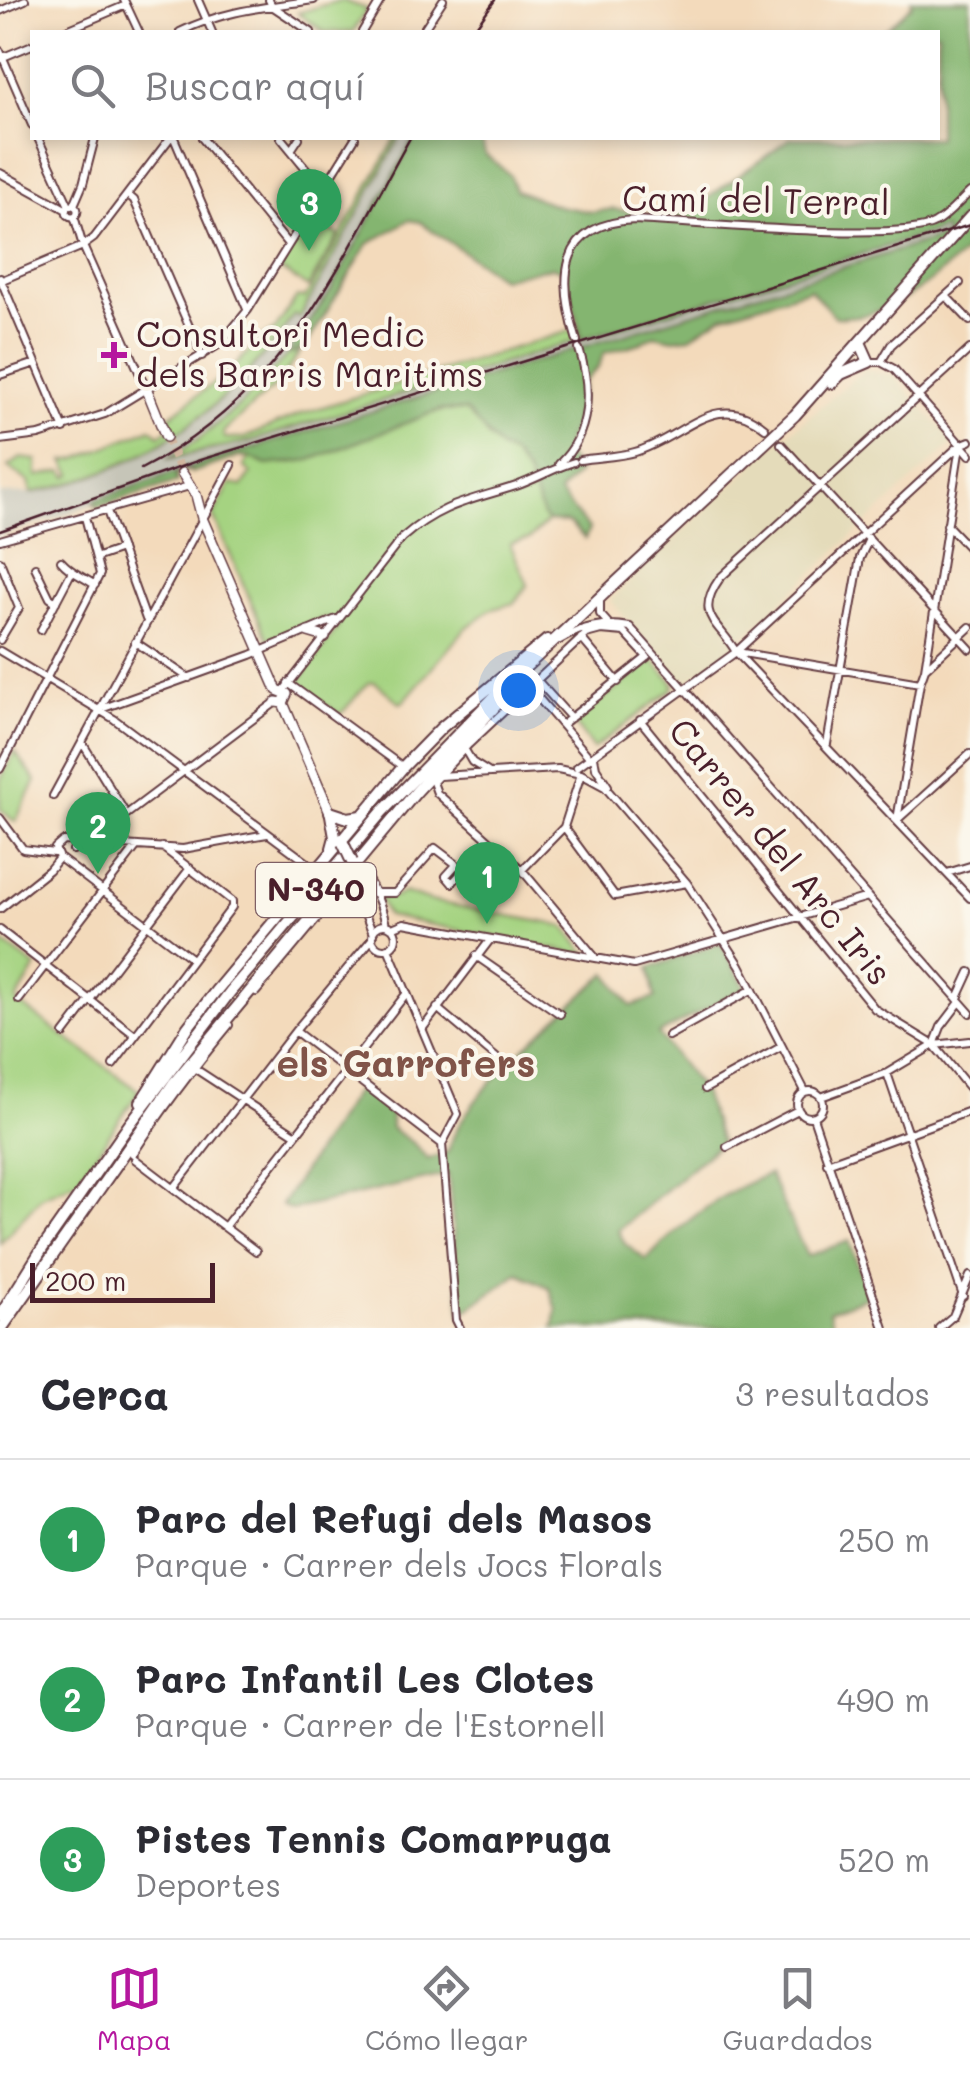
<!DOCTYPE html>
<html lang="es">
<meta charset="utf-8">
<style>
body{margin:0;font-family:Mali,sans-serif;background:#f7f7f7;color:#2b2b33}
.scale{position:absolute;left:30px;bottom:25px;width:185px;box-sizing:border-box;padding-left:10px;border:5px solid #4a1f2b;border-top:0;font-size:28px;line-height:35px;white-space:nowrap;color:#4a1f2b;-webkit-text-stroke:8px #fbf7ec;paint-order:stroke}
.you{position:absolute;left:518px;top:690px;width:35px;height:35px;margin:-25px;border:8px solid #fff;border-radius:50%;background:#1a73e8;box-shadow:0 0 0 15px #1a73e833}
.badge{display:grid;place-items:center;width:65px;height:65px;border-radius:50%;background:#b5179e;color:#fff;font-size:32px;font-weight:700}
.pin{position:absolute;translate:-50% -82px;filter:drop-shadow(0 2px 5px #0008)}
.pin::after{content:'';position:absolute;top:52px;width:35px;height:30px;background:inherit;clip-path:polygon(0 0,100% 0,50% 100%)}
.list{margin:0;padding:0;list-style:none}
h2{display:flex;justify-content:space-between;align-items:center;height:130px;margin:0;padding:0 40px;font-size:42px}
h2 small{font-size:32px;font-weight:400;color:#7c7c81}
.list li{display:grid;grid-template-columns:65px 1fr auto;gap:30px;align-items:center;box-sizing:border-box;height:160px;padding:0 40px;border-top:2px solid #e1e1e2}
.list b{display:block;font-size:38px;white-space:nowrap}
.list p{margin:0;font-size:32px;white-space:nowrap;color:#7c7c81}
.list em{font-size:32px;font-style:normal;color:#7c7c81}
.icon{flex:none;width:55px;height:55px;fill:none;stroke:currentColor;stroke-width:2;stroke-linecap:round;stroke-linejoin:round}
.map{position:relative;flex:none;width:970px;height:1328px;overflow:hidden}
.search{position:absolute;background:#fff;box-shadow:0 5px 15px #0003;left:30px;right:30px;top:30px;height:110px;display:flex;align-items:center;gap:25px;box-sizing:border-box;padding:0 35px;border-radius:0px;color:#7c7c81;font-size:38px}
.sheet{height:610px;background:#fff}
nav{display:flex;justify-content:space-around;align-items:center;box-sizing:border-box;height:140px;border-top:2px solid #e1e1e2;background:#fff;font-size:28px;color:#7c7c81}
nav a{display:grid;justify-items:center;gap:5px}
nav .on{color:#b5179e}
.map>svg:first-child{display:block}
.built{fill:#e4dbba}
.industrial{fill:#c6c5b8}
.green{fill:#a5d381;stroke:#787956;stroke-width:2.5}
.forest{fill:#84b56f;stroke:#676a4d;stroke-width:2.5}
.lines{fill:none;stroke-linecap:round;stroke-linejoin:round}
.secondary-tunnel{stroke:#d1b59e;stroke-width:9;stroke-dasharray:9 4.5;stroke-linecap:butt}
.street-casing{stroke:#633b41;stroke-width:10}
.secondary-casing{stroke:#633b41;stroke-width:12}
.primary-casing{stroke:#633b41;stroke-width:14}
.street{stroke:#fff;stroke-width:6}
.secondary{stroke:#fff;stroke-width:9}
.primary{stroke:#fff;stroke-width:10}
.rail{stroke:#4a1f2b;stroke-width:2.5}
.primary-bridge-casing{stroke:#633b41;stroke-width:14;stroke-linecap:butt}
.primary-bridge{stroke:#fff;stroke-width:10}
.poi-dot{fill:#b5179e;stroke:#fbf7ec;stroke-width:4}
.labels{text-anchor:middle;stroke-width:8;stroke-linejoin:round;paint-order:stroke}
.shield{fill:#fbf7ec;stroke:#7f6065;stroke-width:2.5}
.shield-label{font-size:32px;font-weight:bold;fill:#4a1f2b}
.street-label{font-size:35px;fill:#4a1f2b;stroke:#fbf7ec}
.poi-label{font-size:35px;fill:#4a1f2b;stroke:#fbf7ec;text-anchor:start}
.neighbourhood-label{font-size:38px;font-weight:bold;fill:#815449;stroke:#fbf7ec}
</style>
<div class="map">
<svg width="970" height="1328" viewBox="0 0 970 1328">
<rect width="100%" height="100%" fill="#fbf7ec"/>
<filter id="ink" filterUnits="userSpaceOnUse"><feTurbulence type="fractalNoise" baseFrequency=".01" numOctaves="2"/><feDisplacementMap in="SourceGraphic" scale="20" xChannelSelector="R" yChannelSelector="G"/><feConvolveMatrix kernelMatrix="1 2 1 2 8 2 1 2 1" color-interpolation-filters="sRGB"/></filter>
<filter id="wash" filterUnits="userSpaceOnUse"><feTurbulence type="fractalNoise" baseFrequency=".0048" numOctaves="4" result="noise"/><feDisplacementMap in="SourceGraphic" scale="40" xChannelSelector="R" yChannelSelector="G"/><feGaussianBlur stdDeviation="2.25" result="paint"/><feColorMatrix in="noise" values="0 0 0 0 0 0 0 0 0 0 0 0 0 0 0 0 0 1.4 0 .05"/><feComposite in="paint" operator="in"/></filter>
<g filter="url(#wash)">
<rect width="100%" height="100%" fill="#f3dabb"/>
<path class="built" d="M864 370 893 375 954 442 725 654 683 684 610 600 774 446Z"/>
<path class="industrial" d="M400 138H414L331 290 288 354 240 405 171 458 244 443 945 229V236L187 468 54 519 0 536V494L31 493 100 473 194 421 231 391 275 343 294 314 300 317Z"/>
<path class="green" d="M341 0 367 9 353 32H324L298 13Z
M396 138H400L300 317 294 315C230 409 143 470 31 493L29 482 8 467 21 458 37 460V476L63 471 68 477 72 474 64 461 77 459 151 428 159 435 169 429 166 419 233 368 263 336 274 331 297 297 305 298Z
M310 218 339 235 308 287 278 268Z
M579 328 582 339 244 443 167 459 198 440 240 405 288 354 301 350 279 383 226 429 223 433 225 438H244L303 413Z
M450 410 466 411 476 419 488 437 513 455 527 474 548 521 529 539 510 544 528 585 514 603 490 610 465 629 404 701 400 703 375 682 368 683 340 715 297 684 338 627 325 618 268 640 213 516 230 484 243 486 251 474 244 466 250 457C309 484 388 415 450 410Z
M653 660 674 683 673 689 593 749 573 721Z
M15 752 36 781 15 822 0 809V780Z
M404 892 431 901 564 926 588 956 387 916 378 896 395 897Z
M0 941 36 967 16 1001 139 1091 78 1181 42 1196 0 1243Z"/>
<path class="forest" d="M911 0H970V212L960 221 970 230V248C929 282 892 320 835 317L810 289 722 316 690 337 674 339 654 335 641 343 604 353 598 368 584 381 574 426 564 450 578 473 559 493 589 529 585 539 569 523 548 521 543 516 527 474 513 455 500 449 466 411 440 410 429 414 310 460 267 465 250 457H238L191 473 190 470 176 474 177 482 97 507 93 501 187 468 945 236 944 229 582 339 564 271 553 267 501 278 420 222 409 220 368 244 307 344 295 353 288 354 331 290 414 138H481L485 154 510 175 515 190 558 206 592 212 613 209 664 217 688 212 791 138H938V32H883L912 5Z
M720 943 746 988 658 1034 702 1090 721 1143 618 1230 625 1244 646 1260C681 1224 722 1191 769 1174L807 1256 849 1241 869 1296 829 1311 833 1328H553L557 1310 550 1288 518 1273 461 1314 448 1174 291 1210 281 1205 358 1088 391 1113V1128L414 1144 428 1159 448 1152C461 1094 562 1015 607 973L631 1006 655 998 649 968Z"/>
</g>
<g filter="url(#ink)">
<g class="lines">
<path class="secondary-tunnel" d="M166 437 182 473"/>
<g class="street-casing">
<path id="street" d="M124 0 139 32
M198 0 212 32
M269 0 272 6 311 32
M0 11 25 0
M62 32 126 5
M180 32C223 10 267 7 314 0
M362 32 381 0
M422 32 443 0
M0 51 32 125
M1 58 32 45
M38 138 69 206
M174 138 247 309
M202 138 287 243
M281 138 322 188
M291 150 299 138
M0 173 67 210
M128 195 134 200 202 356
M74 205 83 184 95 138
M66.5 211a5.5 5.5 0 1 1 11 0a5.5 5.5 0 1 1-11 0Z
M74 216 83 246 147 390
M0 278 64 429
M0 281 83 246 94 238 170 138
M946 296 970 321
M577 341C558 281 557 223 635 220 687 222 900 243 935 223 948 216 959 202 970 192
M970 349 720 578C693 616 719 622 736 652L970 898
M869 362H881L894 369 970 455
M881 362 891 345 960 283
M0 375 36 363
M0 440 39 435 105 414 220 344 248 310 355 138
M781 444 970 649
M580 460C598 457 618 457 635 452 684 438 716 387 765 428
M559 464C591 434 592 389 579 349
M107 511 146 619
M947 525 970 549
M0 540 186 487
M98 557 121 549
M0 561 19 608 0 640
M61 561C71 573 82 576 95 585
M35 567 50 598 56 602
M600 599V614L608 623
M41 630 71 573
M581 638 618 682
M560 640C584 626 602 622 630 627L970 1013
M135 642 189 678
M0 651 114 719 316 869
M737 652 920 683
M926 668 970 627
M537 680 571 718
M288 683 403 767
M529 687 590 758
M284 690 402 538C441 504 469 501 516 486 536 479 554 468 574 462
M101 709 251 655 336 619
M640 720 875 1009 934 1045 970 1089
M563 724 647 657
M83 744 126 814
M827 744 860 558 869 539
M465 750 472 762 488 772
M594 757 596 768 608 786
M577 767 736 652 960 445 970 441
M0 769 100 574 85 517
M439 776 558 769 581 774 605 787 687 883 740 965 805 1091
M433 782 469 744 586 634 601 630 624 632 647 657
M433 782 437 793 522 870 594 956
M53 796 232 465
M0 818 23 849 54 853
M897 820 920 683 925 669 960 446
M897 820 970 754
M564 827 615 896 687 883
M73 850 91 841 276 702
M59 858 55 848 63 841 183 849 267 834
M61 859 192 959
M353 867 357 894 373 934
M354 867C371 875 382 907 386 925
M522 870 564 827 581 774
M947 873 970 866
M373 893H395L435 848 464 870 452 883 446 876 456 865
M0 909 49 870 59 858
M372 937a12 12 0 1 1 24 0a12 12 0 1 1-24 0Z
M392 928 404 923 634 965 868 897
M0 930 135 1035
M388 948 458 1114 442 1144
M476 956 560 1014
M256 992 331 902
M958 998 970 972
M19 1000 137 846
M437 1008 506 1066
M423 1028 490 940
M295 1031 442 1144
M64 1034 190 868
M668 1036 753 989
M934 1045 941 1027 960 1002
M113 1065 232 907V901L162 847
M194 1068 295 1134
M887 1073 963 1296
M705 1089 781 1047
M797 1104a13 13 0 1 1 26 0a13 13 0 1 1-26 0Z
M821 1097 887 1073 934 1045 970 1041
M813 1117 884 1328
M442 1144 456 1320 460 1328
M727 1147 798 1110
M133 1154C162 1109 195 1066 229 1025
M135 1159 256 1251
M827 1163 970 1111
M174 1188 295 1031 372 939
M225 1226 406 994
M939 1328 953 1316 970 1276"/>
</g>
<g class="secondary-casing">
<path id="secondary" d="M147 390 166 437
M182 473 196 495 202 518 277 690 287 694 283 703 276 702
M308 632 325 637
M283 703 330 812"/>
</g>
<g class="primary-casing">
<path id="primary" d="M832 383 841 374 869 362 860 342
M330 812 348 818 361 816
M331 815 335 837 332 848
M141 1102 188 1027 215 992 403 767 441 728 547 640
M0 1316 42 1249 129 1125 230 992 382 812 499 692 795 415 970 217
M2 1328 173 1084 416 792 517 683"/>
</g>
<use href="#street" class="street"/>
<use href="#secondary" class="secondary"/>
<use href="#primary" class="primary"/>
<path class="rail" d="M472 32 495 0
M141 469C284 395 336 271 410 138
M0 531 200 460 970 225"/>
<g class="primary-bridge-casing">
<path id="primary-bridge" d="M343 843 352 862"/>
</g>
<use href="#primary-bridge" class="primary-bridge"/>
</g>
</g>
<path class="poi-dot" d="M109 340h10v10h10v10h-10v10h-10v-10h-10v-10h10z"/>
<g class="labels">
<rect class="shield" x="256" y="863" width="120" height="54" rx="8"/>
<g class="shield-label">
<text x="316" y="901">N-340</text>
</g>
<g class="street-label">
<text transform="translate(756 201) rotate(1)" y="12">Camí del Terral</text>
<text transform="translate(780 852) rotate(51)" y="12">Carrer del Arc Iris</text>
</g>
<g class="poi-label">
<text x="136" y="347">Consultori Medic<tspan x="136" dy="40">dels Barris Maritims</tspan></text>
</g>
<g class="neighbourhood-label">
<text x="406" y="1077">els Garrofers</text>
</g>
</g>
</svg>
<div class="scale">200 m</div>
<div class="you"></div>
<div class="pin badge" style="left:487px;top:924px;background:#2e9e5b">1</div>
<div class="pin badge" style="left:98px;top:874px;background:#2e9e5b">2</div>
<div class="pin badge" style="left:309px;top:251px;background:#2e9e5b">3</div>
<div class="search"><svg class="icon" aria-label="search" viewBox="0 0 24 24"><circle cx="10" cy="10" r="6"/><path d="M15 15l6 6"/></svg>Buscar aquí</div>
</div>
<section class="sheet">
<h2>Cerca<small>3 resultados</small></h2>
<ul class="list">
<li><span class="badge" style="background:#2e9e5b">1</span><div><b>Parc del Refugi dels Masos</b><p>Parque · Carrer dels Jocs Florals</p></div><em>250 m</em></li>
<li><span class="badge" style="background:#2e9e5b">2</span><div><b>Parc Infantil Les Clotes</b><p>Parque · Carrer de l'Estornell</p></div><em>490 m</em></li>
<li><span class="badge" style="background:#2e9e5b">3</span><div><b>Pistes Tennis Comarruga</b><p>Deportes</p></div><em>520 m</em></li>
</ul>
</section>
<nav>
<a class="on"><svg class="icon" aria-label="map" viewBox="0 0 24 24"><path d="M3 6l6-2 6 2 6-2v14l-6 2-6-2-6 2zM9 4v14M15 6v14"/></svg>Mapa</a>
<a><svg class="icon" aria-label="directions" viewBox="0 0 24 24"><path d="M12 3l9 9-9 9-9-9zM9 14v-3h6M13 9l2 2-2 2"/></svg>Cómo llegar</a>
<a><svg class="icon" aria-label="saved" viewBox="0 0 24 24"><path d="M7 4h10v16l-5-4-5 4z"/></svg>Guardados</a>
</nav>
